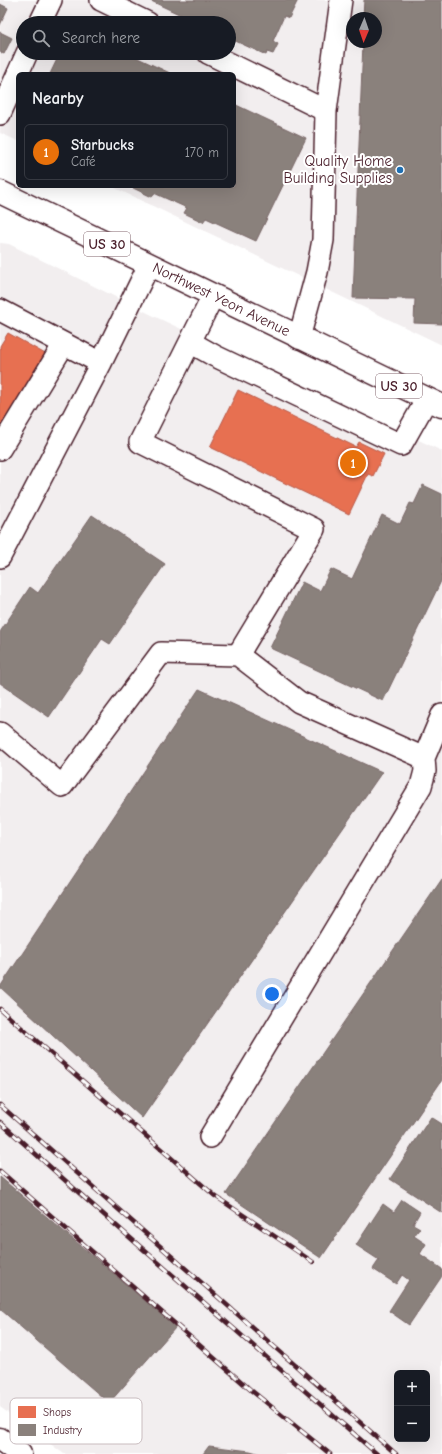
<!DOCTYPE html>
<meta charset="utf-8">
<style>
body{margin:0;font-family:"Comic Neue",sans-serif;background:#242831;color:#f1f3f6}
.controls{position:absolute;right:12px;bottom:12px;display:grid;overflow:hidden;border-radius:6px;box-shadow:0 4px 16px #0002}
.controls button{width:36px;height:36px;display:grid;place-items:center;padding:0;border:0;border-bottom:1px solid #363941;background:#171b24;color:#f1f3f6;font:20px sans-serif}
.compass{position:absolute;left:346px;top:12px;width:36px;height:36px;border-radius:50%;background:#171b24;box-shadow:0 4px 16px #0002;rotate:182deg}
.you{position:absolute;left:272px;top:994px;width:14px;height:14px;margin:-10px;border:3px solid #fff;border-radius:50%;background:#1a73e8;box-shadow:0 0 0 6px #1a73e833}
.badge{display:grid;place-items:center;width:26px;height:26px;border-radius:50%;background:#2563eb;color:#fff;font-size:13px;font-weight:700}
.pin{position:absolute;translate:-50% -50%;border:2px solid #fff;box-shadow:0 1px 4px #0006}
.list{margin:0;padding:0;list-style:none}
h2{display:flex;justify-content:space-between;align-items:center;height:52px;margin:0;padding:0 16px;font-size:17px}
h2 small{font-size:13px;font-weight:400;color:#9ea1a6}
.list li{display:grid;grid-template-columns:26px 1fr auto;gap:12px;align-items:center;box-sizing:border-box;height:56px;margin:0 8px 8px;padding:0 8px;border:1px solid #363941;border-radius:6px}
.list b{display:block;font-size:15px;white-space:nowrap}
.list p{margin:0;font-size:13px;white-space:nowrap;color:#9ea1a6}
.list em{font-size:13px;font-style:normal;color:#9ea1a6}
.icon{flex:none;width:22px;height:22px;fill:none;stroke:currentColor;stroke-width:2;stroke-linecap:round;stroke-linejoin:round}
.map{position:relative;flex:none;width:442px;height:1454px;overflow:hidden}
.search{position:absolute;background:#171b24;box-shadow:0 4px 16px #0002;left:16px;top:16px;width:220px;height:44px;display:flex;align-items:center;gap:10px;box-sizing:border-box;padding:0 14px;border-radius:22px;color:#9ea1a6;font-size:15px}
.panel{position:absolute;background:#171b24;box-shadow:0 4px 16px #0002;left:16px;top:72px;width:220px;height:116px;border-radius:6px}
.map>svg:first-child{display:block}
.built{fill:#f2eeef;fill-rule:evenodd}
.shops{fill:#e76f51;stroke:#b85746}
.industry{fill:#8a817c;stroke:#776464}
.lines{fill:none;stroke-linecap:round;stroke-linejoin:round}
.minor-casing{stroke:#4a1f2b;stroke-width:24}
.major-casing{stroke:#4a1f2b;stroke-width:25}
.highway-casing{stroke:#4a1f2b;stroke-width:25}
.minor{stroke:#fff;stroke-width:21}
.major{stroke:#fff;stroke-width:22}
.highway{stroke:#fff;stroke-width:22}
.rail-casing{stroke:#4a1f2b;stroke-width:4.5}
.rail{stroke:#fff;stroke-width:3;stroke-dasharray:9;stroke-linecap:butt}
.poi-dot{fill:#1f6fb2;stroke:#fff;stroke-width:1.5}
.labels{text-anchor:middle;stroke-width:4;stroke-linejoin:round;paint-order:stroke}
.shield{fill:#fff;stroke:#80626b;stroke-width:1}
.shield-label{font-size:14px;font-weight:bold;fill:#4a1f2b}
.poi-label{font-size:15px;fill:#4a1f2b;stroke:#fff;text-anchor:end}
.street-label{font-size:15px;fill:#4a1f2b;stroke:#fff}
.key{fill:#fff;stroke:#c9bcbf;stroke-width:1}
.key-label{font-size:11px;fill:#4a1f2b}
</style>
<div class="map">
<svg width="442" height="1454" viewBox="0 0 442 1454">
<rect width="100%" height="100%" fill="#fff"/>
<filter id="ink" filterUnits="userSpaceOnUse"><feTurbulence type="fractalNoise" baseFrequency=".025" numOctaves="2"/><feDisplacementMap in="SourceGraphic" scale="8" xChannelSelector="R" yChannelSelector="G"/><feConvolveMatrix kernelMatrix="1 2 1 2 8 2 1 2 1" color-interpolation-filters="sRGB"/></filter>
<g filter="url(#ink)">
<path class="built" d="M0 0H442V345L111 186H234V74H18V141L0 133ZM352 18H376V42H352ZM23 23H229V53H23Z
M0 243 9 244 160 319 442 451V1454H64L0 1407ZM397 1373H427V1439H397Z"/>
<path class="shops" d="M8 333 47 355 0 442V346Z
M238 390 356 447 359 442 384 454 373 476 368 474 349 514 210 447Z"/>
<path class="industry" d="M149 0H298L289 18 284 16 273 41 278 44 273 54 267 52 266 55 229 38V23H198Z
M364 0H442V324L414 323 415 299 353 298 363 42H376V18H363Z
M0 4 8 8 0 25Z
M0 32 12 38 4 54 0 52Z
M60 53H127L172 74H50Z
M234 104 306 138 256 241 206 218 203 222 184 213 187 208 154 193 152 197 131 187 132 186H234Z
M423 485 442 494V579L383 701 270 648 302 582 320 591 331 569 352 579 382 515 400 524 410 503 414 504Z
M92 515 165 564 110 644 102 639 49 717 0 683V632L30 587 38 593Z
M199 689 382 772 142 1118 0 987Z
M442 879V1080L321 1258 226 1194Z
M431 1117 442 1124V1213L390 1179Z
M0 1177 176 1327 109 1403 0 1309Z
M402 1200 420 1212 413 1224 420 1228 414 1236 426 1244 420 1254 442 1269V1276L409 1325 389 1311 409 1280 402 1275 396 1284 373 1269 379 1260 356 1245 383 1204 394 1212Z
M209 1446 250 1451 261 1454H203Z"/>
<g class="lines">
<g class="minor-casing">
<path id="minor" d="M101 0 148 23
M40 23 51 0
M208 53 326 111
M0 114 27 53
M213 296 140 442 314 529 238 655
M0 310 101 363
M299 338 317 272 323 240 326 111 341 0
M190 342 215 356 401 445 427 399
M0 449 64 344
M0 557 101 363 149 265
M0 733 62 786 161 653 238 655 299 702 424 758
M210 1137 421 786 425 771 424 758 442 715"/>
</g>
<g class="major-casing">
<path id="major" d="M0 1439 20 1454"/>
</g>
<g class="highway-casing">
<g id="highway">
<path id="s1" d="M0 192 442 406"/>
</g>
</g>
<use href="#minor" class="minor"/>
<use href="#major" class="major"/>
<use href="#highway" class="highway"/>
<g class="rail-casing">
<path id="rail" d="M0 1009 215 1196 313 1262
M0 1105 396 1454
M0 1122 87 1200 377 1454
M0 1171 252 1391 330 1454"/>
</g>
<use href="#rail" class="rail"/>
</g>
</g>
<circle class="poi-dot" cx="400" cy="170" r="4"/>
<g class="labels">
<g class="shield">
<rect x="84" y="232" width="46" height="24" rx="3"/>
<rect x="376" y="374" width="46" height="24" rx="3"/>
</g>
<g class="shield-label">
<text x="107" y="249">US 30</text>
<text x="399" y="391">US 30</text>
</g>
<g class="poi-label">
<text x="392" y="166">Quality Home<tspan x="392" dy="17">Building Supplies</tspan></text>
</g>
<g class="street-label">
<text dy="5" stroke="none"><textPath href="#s1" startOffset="246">Northwest Yeon Avenue</textPath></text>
</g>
</g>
<rect x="10" y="1398" width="132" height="46" rx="6" class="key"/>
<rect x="18" y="1406" width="18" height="12" fill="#e76f51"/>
<rect x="18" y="1424" width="18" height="12" fill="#8a817c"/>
<g class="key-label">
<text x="43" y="1416">Shops</text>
<text x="43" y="1434">Industry</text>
</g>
</svg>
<div class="controls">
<button>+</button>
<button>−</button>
</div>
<svg class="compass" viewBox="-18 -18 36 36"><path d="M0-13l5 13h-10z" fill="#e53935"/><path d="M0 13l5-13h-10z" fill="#9ea1a6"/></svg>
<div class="you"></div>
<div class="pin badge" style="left:353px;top:463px;background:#e8710a">1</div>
<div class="search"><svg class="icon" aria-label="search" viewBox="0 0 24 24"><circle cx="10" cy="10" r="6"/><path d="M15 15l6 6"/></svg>Search here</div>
<section class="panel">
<h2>Nearby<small></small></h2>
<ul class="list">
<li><span class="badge" style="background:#e8710a">1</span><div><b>Starbucks</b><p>Café</p></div><em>170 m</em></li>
</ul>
</section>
</div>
